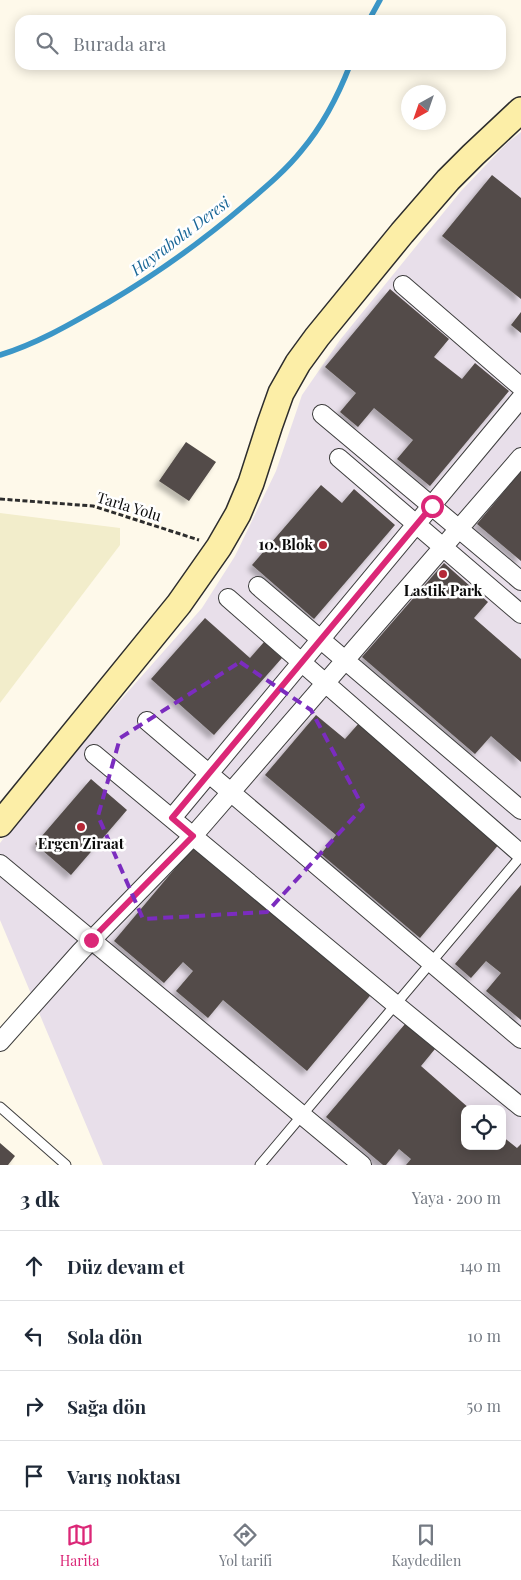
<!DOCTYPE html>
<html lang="tr">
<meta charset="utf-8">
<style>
body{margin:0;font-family:"Playfair Display",serif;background:#f2f2f3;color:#1f2937}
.controls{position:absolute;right:15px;bottom:15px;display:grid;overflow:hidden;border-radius:10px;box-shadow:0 2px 12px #0003}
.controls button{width:45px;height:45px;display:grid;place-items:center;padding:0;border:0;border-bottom:1px solid #e0e1e3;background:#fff;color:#1f2937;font:25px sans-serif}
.compass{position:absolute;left:401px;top:85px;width:45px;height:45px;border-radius:50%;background:#fff;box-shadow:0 2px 12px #0003;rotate:220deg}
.stop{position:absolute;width:15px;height:15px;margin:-11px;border:4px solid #db2777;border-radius:50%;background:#fff}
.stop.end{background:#db2777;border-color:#fff;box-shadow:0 1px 5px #0008}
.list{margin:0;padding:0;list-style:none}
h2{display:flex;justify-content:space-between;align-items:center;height:65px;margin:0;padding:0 20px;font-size:21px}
h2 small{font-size:16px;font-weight:400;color:#747a83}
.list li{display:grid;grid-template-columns:32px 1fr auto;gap:15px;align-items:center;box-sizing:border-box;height:70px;padding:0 20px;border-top:1px solid #e0e1e3}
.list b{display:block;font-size:19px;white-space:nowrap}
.list em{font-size:16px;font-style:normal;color:#747a83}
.icon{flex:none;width:28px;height:28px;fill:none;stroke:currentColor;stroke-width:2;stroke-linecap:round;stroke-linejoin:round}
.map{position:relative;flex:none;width:521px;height:1165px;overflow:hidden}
.search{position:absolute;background:#fff;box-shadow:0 2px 12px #0003;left:15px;right:15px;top:15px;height:55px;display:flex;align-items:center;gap:12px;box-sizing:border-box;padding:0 18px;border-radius:15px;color:#747a83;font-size:19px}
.sheet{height:345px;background:#fff}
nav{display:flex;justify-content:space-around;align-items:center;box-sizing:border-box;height:70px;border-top:1px solid #e0e1e3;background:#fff;font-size:14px;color:#747a83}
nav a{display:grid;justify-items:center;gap:2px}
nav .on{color:#db2777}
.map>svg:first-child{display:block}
.industrial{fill:#e8dfea;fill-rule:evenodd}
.farmland{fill:#f2edcb}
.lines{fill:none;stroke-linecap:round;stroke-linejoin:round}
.stream{stroke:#3b96c7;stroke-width:5.5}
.building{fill:#534c48;filter:url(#shadow)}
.lane-casing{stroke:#3e3e3e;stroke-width:11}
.street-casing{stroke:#3e3e3e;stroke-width:20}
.secondary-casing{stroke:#2d2d2d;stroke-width:28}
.path{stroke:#2d2d2d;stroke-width:3;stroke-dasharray:5 2.5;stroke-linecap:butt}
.lane{stroke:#fff;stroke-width:9}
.street{stroke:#fff;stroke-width:18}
.secondary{stroke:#fceea7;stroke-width:25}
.route{stroke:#db2777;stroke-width:6}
.marked{fill:none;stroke:#7b2cbf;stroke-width:4;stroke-dasharray:10 6;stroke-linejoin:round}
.poi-dot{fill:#b52937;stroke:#fff;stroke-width:2}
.labels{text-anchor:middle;stroke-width:5;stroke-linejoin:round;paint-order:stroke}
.street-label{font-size:15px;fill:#0b0b0b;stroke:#fff}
.poi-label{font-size:15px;font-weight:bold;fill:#0b0b0b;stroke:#fff}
.water-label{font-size:16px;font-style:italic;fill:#1a6797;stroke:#fff}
</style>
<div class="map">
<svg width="521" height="1165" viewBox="0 0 521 1165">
<defs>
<filter id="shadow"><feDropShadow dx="-4.5" dy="4.5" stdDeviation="2.5" flood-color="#0004"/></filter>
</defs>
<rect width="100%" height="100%" fill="#fef9ea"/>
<path class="industrial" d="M521 132V1165H103L0 920V843L48 782 202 608 235 556 276 471 302 395 340 340 461 191 507 143ZM465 1109H502V1146H465Z"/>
<path class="farmland" d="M0 513 120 528V545L0 703Z"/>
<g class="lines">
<path class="stream" d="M369 20 380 0
M0 355C39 343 74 322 109 302 158 273 204 240 247 203 267 186 286 170 302 150 323 125 338 96 350 65"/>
</g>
<path class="building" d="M492 175 521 198V299L442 236Z
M390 289 449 339 434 357 462 379 475 363 509 391 430 486 397 459 413 440 374 408 358 427 340 412 356 393 325 367Z
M521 312V333L511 325Z
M186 442 216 462 189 501 159 481Z
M521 471V561L477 524Z
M321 485 342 503 354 489 395 525 314 619 252 565Z
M444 563 488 602 474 618 521 659V762L491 736 475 754 362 657Z
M205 618 250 658 264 642 282 658 214 735 151 679Z
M316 715 345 739 359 723 500 843 420 938 321 854 336 835 265 775Z
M91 779 127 810 71 875 35 844Z
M193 847 374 991 307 1071 223 1000 208 1018 176 991 193 971 183 962 164 983 114 941Z
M521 885V1020L486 991 501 973 486 961 471 978 455 964Z
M405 1024 435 1049 421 1066 470 1109H465V1146H502V1136L517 1148 521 1144V1165H406L411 1159 399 1149 386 1165H383L326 1117Z
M0 1143 15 1156 8 1165H0Z"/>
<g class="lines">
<g class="lane-casing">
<path id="lane" d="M0 1107 66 1165
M260 1165 521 856"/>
</g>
<g class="street-casing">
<path id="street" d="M403 285 521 387
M322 414 521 581
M339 458 521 614
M258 586 521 810
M228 598 521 854
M147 721 521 1039
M94 754 395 1004 521 1107
M172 818 521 398
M0 864 362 1165
M0 1042 81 951 193 836 521 457"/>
</g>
<g class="secondary-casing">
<path id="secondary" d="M0 824 179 604 219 547 238 514 251 483 270 424 281 393 298 363 317 337 402 233 448 180 473 155 521 110"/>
</g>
<path class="path" d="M0 499 93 506 199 540"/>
<use href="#lane" class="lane"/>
<use href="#street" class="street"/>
<use href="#secondary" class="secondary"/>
</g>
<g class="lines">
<path class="route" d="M91 940 193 836 172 818 432 506"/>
</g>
<path class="marked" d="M240 662 311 710 363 807 267 912 143 919 98 816 120 738Z"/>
<g class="poi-dot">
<circle cx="323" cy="545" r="5"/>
<circle cx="443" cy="574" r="5"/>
<circle cx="81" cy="827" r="5"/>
</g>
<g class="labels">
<g class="street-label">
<text transform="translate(129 507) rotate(17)" y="5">Tarla Yolu</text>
</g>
<g class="poi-label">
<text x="313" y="550" text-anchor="end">10. Blok</text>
<text x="443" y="596">Lastik Park</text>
<text x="81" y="849">Ergen Ziraat</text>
</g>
<g class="water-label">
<text transform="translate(180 236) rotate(-37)" y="6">Hayrabolu Deresi</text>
</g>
</g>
</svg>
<div class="controls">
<button><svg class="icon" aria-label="locate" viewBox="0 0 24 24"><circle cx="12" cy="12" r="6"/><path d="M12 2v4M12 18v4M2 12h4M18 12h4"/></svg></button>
</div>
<svg class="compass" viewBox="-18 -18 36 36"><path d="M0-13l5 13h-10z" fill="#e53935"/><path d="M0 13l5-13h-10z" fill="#747a83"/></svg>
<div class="stop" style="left:432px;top:506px"></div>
<div class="stop end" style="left:91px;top:940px"></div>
<div class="search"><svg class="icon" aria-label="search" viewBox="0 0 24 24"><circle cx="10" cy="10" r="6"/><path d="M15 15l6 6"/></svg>Burada ara</div>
</div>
<section class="sheet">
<h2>3 dk<small>Yaya · 200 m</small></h2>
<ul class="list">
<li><svg class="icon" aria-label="ahead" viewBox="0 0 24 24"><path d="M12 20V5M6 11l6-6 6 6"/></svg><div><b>Düz devam et</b></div><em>140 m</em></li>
<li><svg class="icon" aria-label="left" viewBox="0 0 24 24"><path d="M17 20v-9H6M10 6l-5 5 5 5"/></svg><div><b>Sola dön</b></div><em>10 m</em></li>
<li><svg class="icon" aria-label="right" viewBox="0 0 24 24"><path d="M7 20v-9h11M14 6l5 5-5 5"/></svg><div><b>Sağa dön</b></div><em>50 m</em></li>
<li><svg class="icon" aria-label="arrive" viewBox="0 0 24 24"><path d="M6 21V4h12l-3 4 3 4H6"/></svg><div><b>Varış noktası</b></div></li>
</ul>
</section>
<nav>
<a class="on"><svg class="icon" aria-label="map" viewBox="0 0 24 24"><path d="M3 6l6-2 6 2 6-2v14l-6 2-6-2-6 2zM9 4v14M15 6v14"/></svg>Harita</a>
<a><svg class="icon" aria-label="directions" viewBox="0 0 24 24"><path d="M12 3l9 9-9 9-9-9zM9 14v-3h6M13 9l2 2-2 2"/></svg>Yol tarifi</a>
<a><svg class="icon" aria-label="saved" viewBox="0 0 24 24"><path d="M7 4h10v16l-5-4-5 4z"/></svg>Kaydedilen</a>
</nav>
